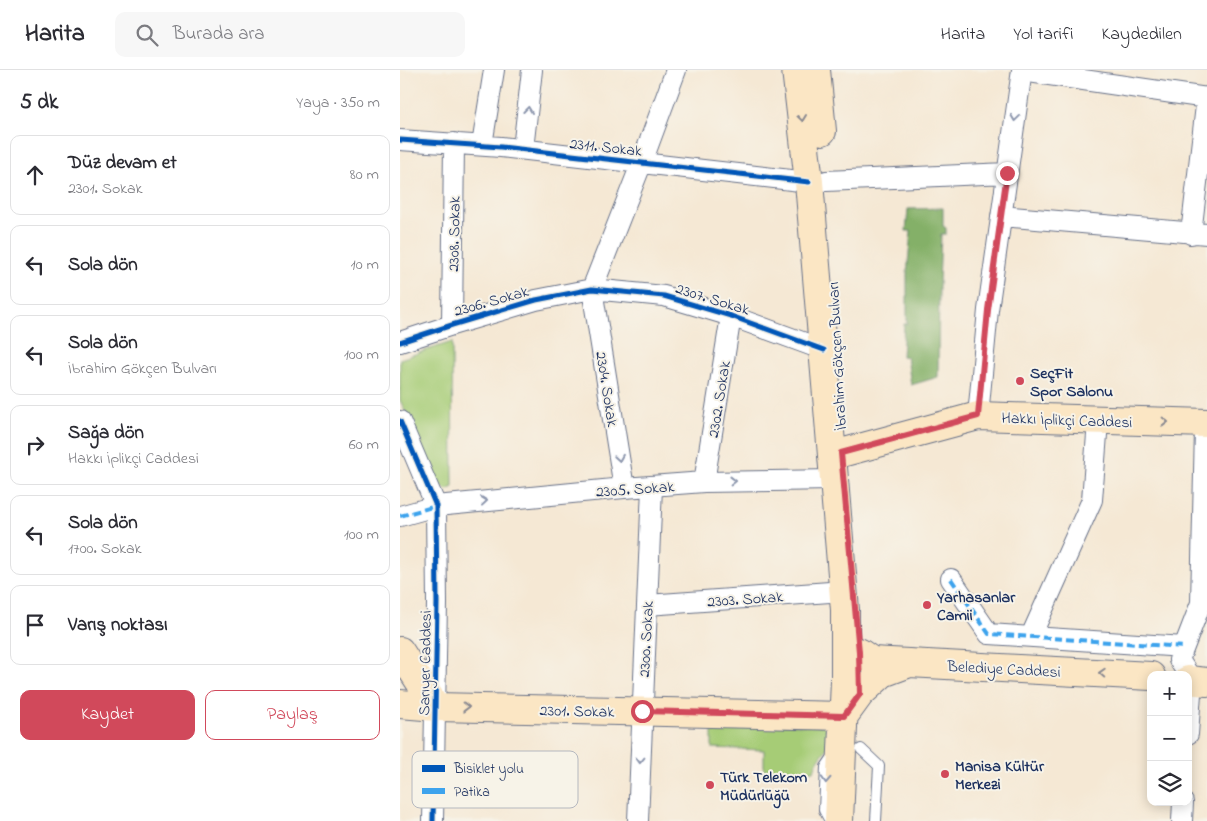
<!DOCTYPE html>
<html lang="tr">
<meta charset="utf-8">
<style>
body{margin:0;font-family:"Indie Flower",sans-serif;background:#f7f7f7;color:#2b2b33}
.controls{position:absolute;right:15px;bottom:15px;display:grid;overflow:hidden;border-radius:10px;box-shadow:0 2px 12px #0003}
.controls button{width:45px;height:45px;display:grid;place-items:center;padding:0;border:0;border-bottom:1px solid #e1e1e2;background:#fff;color:#2b2b33;font:25px sans-serif}
.stop{position:absolute;width:15px;height:15px;margin:-11px;border:4px solid #d1495b;border-radius:50%;background:#fff}
.stop.end{background:#d1495b;border-color:#fff;box-shadow:0 1px 5px #0008}
.list{margin:0;padding:0;list-style:none}
h2{display:flex;justify-content:space-between;align-items:center;height:65px;margin:0;padding:0 20px;font-size:21px}
h2 small{font-size:16px;font-weight:400;color:#7c7c81}
.list li{display:grid;grid-template-columns:32px 1fr auto;gap:15px;align-items:center;box-sizing:border-box;height:80px;margin:0 10px 10px;padding:0 10px;border:1px solid #e1e1e2;border-radius:10px}
.list b{display:block;font-size:19px;white-space:nowrap}
.list p{margin:0;font-size:16px;white-space:nowrap;color:#7c7c81}
.list em{font-size:16px;font-style:normal;color:#7c7c81}
.actions{display:flex;gap:10px;padding:15px 20px}
.actions a{flex:1;padding:11px 0;border:1px solid #d1495b;border-radius:10px;text-align:center;font-size:18px;color:#d1495b}
.actions .main{background:#d1495b;color:#fff}
.icon{flex:none;width:28px;height:28px;fill:none;stroke:currentColor;stroke-width:2;stroke-linecap:round;stroke-linejoin:round}
.map{position:relative;flex:none;width:807px;height:751px;overflow:hidden}
header{display:flex;align-items:center;gap:30px;box-sizing:border-box;height:70px;padding:0 25px;background:#fff;border-bottom:1px solid #e1e1e2}
header strong{font-size:24px}
nav{display:flex;gap:28px;margin-inline-start:auto;font-size:18px}
.search{width:350px;height:45px;background:#f7f7f7;display:flex;align-items:center;gap:12px;box-sizing:border-box;padding:0 18px;border-radius:10px;color:#7c7c81;font-size:19px}
main{display:flex}
aside{flex:1;background:#fff}
.map>svg:first-child{display:block}
.green{fill:#a6cc76;stroke:#607e6a}
.forest{fill:#84b067;stroke:#507062}
.lines{fill:none;stroke-linecap:round;stroke-linejoin:round}
.lane-casing{stroke:#677087;stroke-width:12}
.street-casing{stroke:#677087;stroke-width:22}
.secondary-casing{stroke:#677087;stroke-width:30}
.lane{stroke:#fff;stroke-width:10}
.street{stroke:#fff;stroke-width:20}
.secondary{stroke:#fbe6c4;stroke-width:28}
.quiet{stroke:#3da3ed;stroke-width:4;stroke-dasharray:8 4;stroke-linecap:butt}
.cycleway-casing{stroke:#f7f3e8;stroke-width:8}
.cycleway{stroke:#0057b8;stroke-width:5}
.oneway{stroke:#8d97ae}
.oneway2{stroke:#8b8a91}
.route{stroke:#d1495b;stroke-width:6}
.poi-dot{fill:#d1495b;stroke:#f7f3e8;stroke-width:2}
.labels{text-anchor:middle;stroke-width:4;stroke-linejoin:round;paint-order:stroke}
.street-label{font-size:16px;fill:#1b2f5e;stroke:#f7f3e8}
.poi-label{font-size:16px;font-weight:bold;fill:#1b2f5e;stroke:#f7f3e8;text-anchor:start}
.key{fill:#f7f3e8;stroke:#b5b8bf;stroke-width:1}
.key-label{font-size:14px;fill:#1b2f5e}
</style>
<header>
<strong>Harita</strong>
<div class="search"><svg class="icon" aria-label="search" viewBox="0 0 24 24"><circle cx="10" cy="10" r="6"/><path d="M15 15l6 6"/></svg>Burada ara</div>
<nav><a>Harita</a><a>Yol tarifi</a><a>Kaydedilen</a></nav>
</header>
<main>
<aside>
<h2>5 dk<small>Yaya · 350 m</small></h2>
<ul class="list">
<li><svg class="icon" aria-label="ahead" viewBox="0 0 24 24"><path d="M12 20V5M6 11l6-6 6 6"/></svg><div><b>Düz devam et</b><p>2301. Sokak</p></div><em>80 m</em></li>
<li><svg class="icon" aria-label="left" viewBox="0 0 24 24"><path d="M17 20v-9H6M10 6l-5 5 5 5"/></svg><div><b>Sola dön</b></div><em>10 m</em></li>
<li><svg class="icon" aria-label="left" viewBox="0 0 24 24"><path d="M17 20v-9H6M10 6l-5 5 5 5"/></svg><div><b>Sola dön</b><p>İbrahim Gökçen Bulvarı</p></div><em>100 m</em></li>
<li><svg class="icon" aria-label="right" viewBox="0 0 24 24"><path d="M7 20v-9h11M14 6l5 5-5 5"/></svg><div><b>Sağa dön</b><p>Hakkı İplikçi Caddesi</p></div><em>60 m</em></li>
<li><svg class="icon" aria-label="left" viewBox="0 0 24 24"><path d="M17 20v-9H6M10 6l-5 5 5 5"/></svg><div><b>Sola dön</b><p>1700. Sokak</p></div><em>100 m</em></li>
<li><svg class="icon" aria-label="arrive" viewBox="0 0 24 24"><path d="M6 21V4h12l-3 4 3 4H6"/></svg><div><b>Varış noktası</b></div></li>
</ul>
<div class="actions"><a class="main">Kaydet</a><a>Paylaş</a></div>
</aside>
<div class="map">
<svg width="807" height="751" viewBox="0 0 807 751">
<rect width="100%" height="100%" fill="#f7f3e8"/>
<filter id="ink" filterUnits="userSpaceOnUse"><feTurbulence type="fractalNoise" baseFrequency=".02" numOctaves="2"/><feDisplacementMap in="SourceGraphic" scale="10" xChannelSelector="R" yChannelSelector="G"/><feConvolveMatrix kernelMatrix="1 2 1 2 8 2 1 2 1" color-interpolation-filters="sRGB"/></filter>
<filter id="wash" filterUnits="userSpaceOnUse"><feTurbulence type="fractalNoise" baseFrequency=".0096" numOctaves="4" result="noise"/><feDisplacementMap in="SourceGraphic" scale="20" xChannelSelector="R" yChannelSelector="G"/><feGaussianBlur stdDeviation="1.12" result="paint"/><feColorMatrix in="noise" values="0 0 0 0 0 0 0 0 0 0 0 0 0 0 0 0 0 1.4 0 .05"/><feComposite in="paint" operator="in"/></filter>
<g filter="url(#wash)">
<rect width="100%" height="100%" fill="#f5e8d4"/>
<path class="green" d="M52 272 53 417 47 420 38 414 0 330V289Z
M312 652 434 656C435 679 419 681 414 701L364 700V680L312 678Z"/>
<path class="forest" d="M543 138V156L546 158V164H541L539 215 538 307 511 315 507 287 502 286 504 254H507V204L511 161H506L508 139Z"/>
</g>
<g filter="url(#ink)">
<g class="lines">
<g class="lane-casing">
<path id="lane" d="M461 679 479 696 476 751
M430 751 424 740 426 697 435 684"/>
</g>
<g class="street-casing">
<path id="street" d="M622 1 807 28
M0 70 101 77 409 112
M82 75 94 0
M123 79 132 0
M426 111 607 103
M601 146 807 164
M791 164 807 27
M192 219 242 92 276 0
M192 219 224 418
M52 255 54 73
M0 272 52 255 136 230 192 219 264 226 331 246 424 280
M578 346 588 240 622 0
M0 351 36 436 37 533 33 751
M304 412 331 246
M0 446 36 436 224 418 304 412 434 410
M551 509 589 564 784 577
M247 535 444 521
M631 566 692 430 698 351
M788 664 792 610 779 590 801 533 805 359 807 353
M238 751 252 417
M782 751 783 732"/>
</g>
<g class="secondary-casing">
<path id="secondary" d="M396 0 409 112 445 540V610L439 751
M416 0 422 61
M441 383 578 346 807 353
M0 581 36 637
M459 582 472 591 751 606
M788 610 807 612
M0 634 36 637 444 646
M444 646 460 624 483 603 507 594"/>
</g>
<use href="#lane" class="lane"/>
<use href="#street" class="street"/>
<use href="#secondary" class="secondary"/>
<path class="quiet" d="M0 446 36 436
M551 509 589 564 784 577"/>
<g class="cycleway-casing">
<path id="cycleway" d="M0 70 101 77 409 112
M0 272 52 255 136 230 192 219 264 226 331 246 424 280
M0 351 36 436 37 533 33 751"/>
</g>
<use href="#cycleway" class="cycleway"/>
</g>
<defs><path id="oneway-chevron" d="M-2-3.5L2.5 0L-2 3.5" fill="none" stroke-width="1.6" stroke-linecap="round" stroke-linejoin="round" transform="scale(1.25)"/></defs>
<g class="oneway">
<use href="#oneway-chevron" transform="translate(128 40) rotate(-83)"/>
<use href="#oneway-chevron" transform="translate(615 48) rotate(98)"/>
<use href="#oneway-chevron" transform="translate(219 388) rotate(81)"/>
<use href="#oneway-chevron" transform="translate(333 411) rotate(-1)"/>
<use href="#oneway-chevron" transform="translate(84 431) rotate(-6)"/>
<use href="#oneway-chevron" transform="translate(240 690) rotate(92)"/>
<use href="#oneway-chevron" transform="translate(426 710) rotate(93)"/>
</g>
<g class="oneway2">
<use href="#oneway-chevron" transform="translate(402 48) rotate(83)"/>
<use href="#oneway-chevron" transform="translate(765 352) rotate(1)"/>
<use href="#oneway-chevron" transform="translate(702 603) rotate(-177)"/>
<use href="#oneway-chevron" transform="translate(66 637) rotate(1)"/>
</g>
</g>
<g class="lines" filter="url(#ink)">
<path class="route" d="M242 641 444 646 460 624 459 582 441 383 578 346 588 240 607 103"/>
</g>
<g class="poi-dot">
<circle cx="620" cy="311" r="5"/>
<circle cx="527" cy="535" r="5"/>
<circle cx="545" cy="704" r="5"/>
<circle cx="310" cy="715" r="5"/>
</g>
<g class="labels">
<g class="street-label">
<text transform="translate(206 76) rotate(6)" y="6">2311. Sokak</text>
<text transform="translate(53 164) rotate(-89)" y="6">2308. Sokak</text>
<text transform="translate(313 228) rotate(17)" y="6">2307. Sokak</text>
<text transform="translate(91 230) rotate(-16)" y="6">2306. Sokak</text>
<text transform="translate(436 286) rotate(-93)" y="6">İbrahim Gökçen Bulvarı</text>
<text transform="translate(208 319) rotate(81)" y="6">2304. Sokak</text>
<text transform="translate(318 329) rotate(-81)" y="6">2302. Sokak</text>
<text transform="translate(667 349) rotate(2)" y="6">Hakkı İplikçi Caddesi</text>
<text transform="translate(235 418) rotate(-4)" y="6">2305. Sokak</text>
<text transform="translate(345 528) rotate(-4)" y="6">2303. Sokak</text>
<text transform="translate(245 569) rotate(-87)" y="6">2300. Sokak</text>
<text transform="translate(24 593) rotate(-89)" y="6">Sarıyer Caddesi</text>
<text transform="translate(604 598) rotate(3)" y="6">Belediye Caddesi</text>
<text transform="translate(177 640) rotate(1)" y="6">2301. Sokak</text>
</g>
<g class="poi-label">
<text x="630" y="308">SeçFit<tspan x="630" dy="18">Spor Salonu</tspan></text>
<text x="537" y="532">Yarhasanlar<tspan x="537" dy="18">Camii</tspan></text>
<text x="555" y="701">Manisa Kültür<tspan x="555" dy="18">Merkezi</tspan></text>
<text x="320" y="712">Türk Telekom<tspan x="320" dy="18">Müdürlüğü</tspan></text>
</g>
</g>
<rect x="12" y="681" width="166" height="57" rx="8" class="key"/>
<rect x="22" y="695" width="23" height="7" fill="#0057b8"/>
<rect x="22" y="718" width="23" height="6" fill="#3da3ed"/>
<g class="key-label">
<text x="54" y="703">Bisiklet yolu</text>
<text x="54" y="726">Patika</text>
</g>
</svg>
<div class="controls">
<button>+</button>
<button>−</button>
<button><svg class="icon" aria-label="layers" viewBox="0 0 24 24"><path d="M12 4l9 5-9 5-9-5zM3 14l9 5 9-5"/></svg></button>
</div>
<div class="stop" style="left:242px;top:641px"></div>
<div class="stop end" style="left:607px;top:103px"></div>
</div>
</main>
